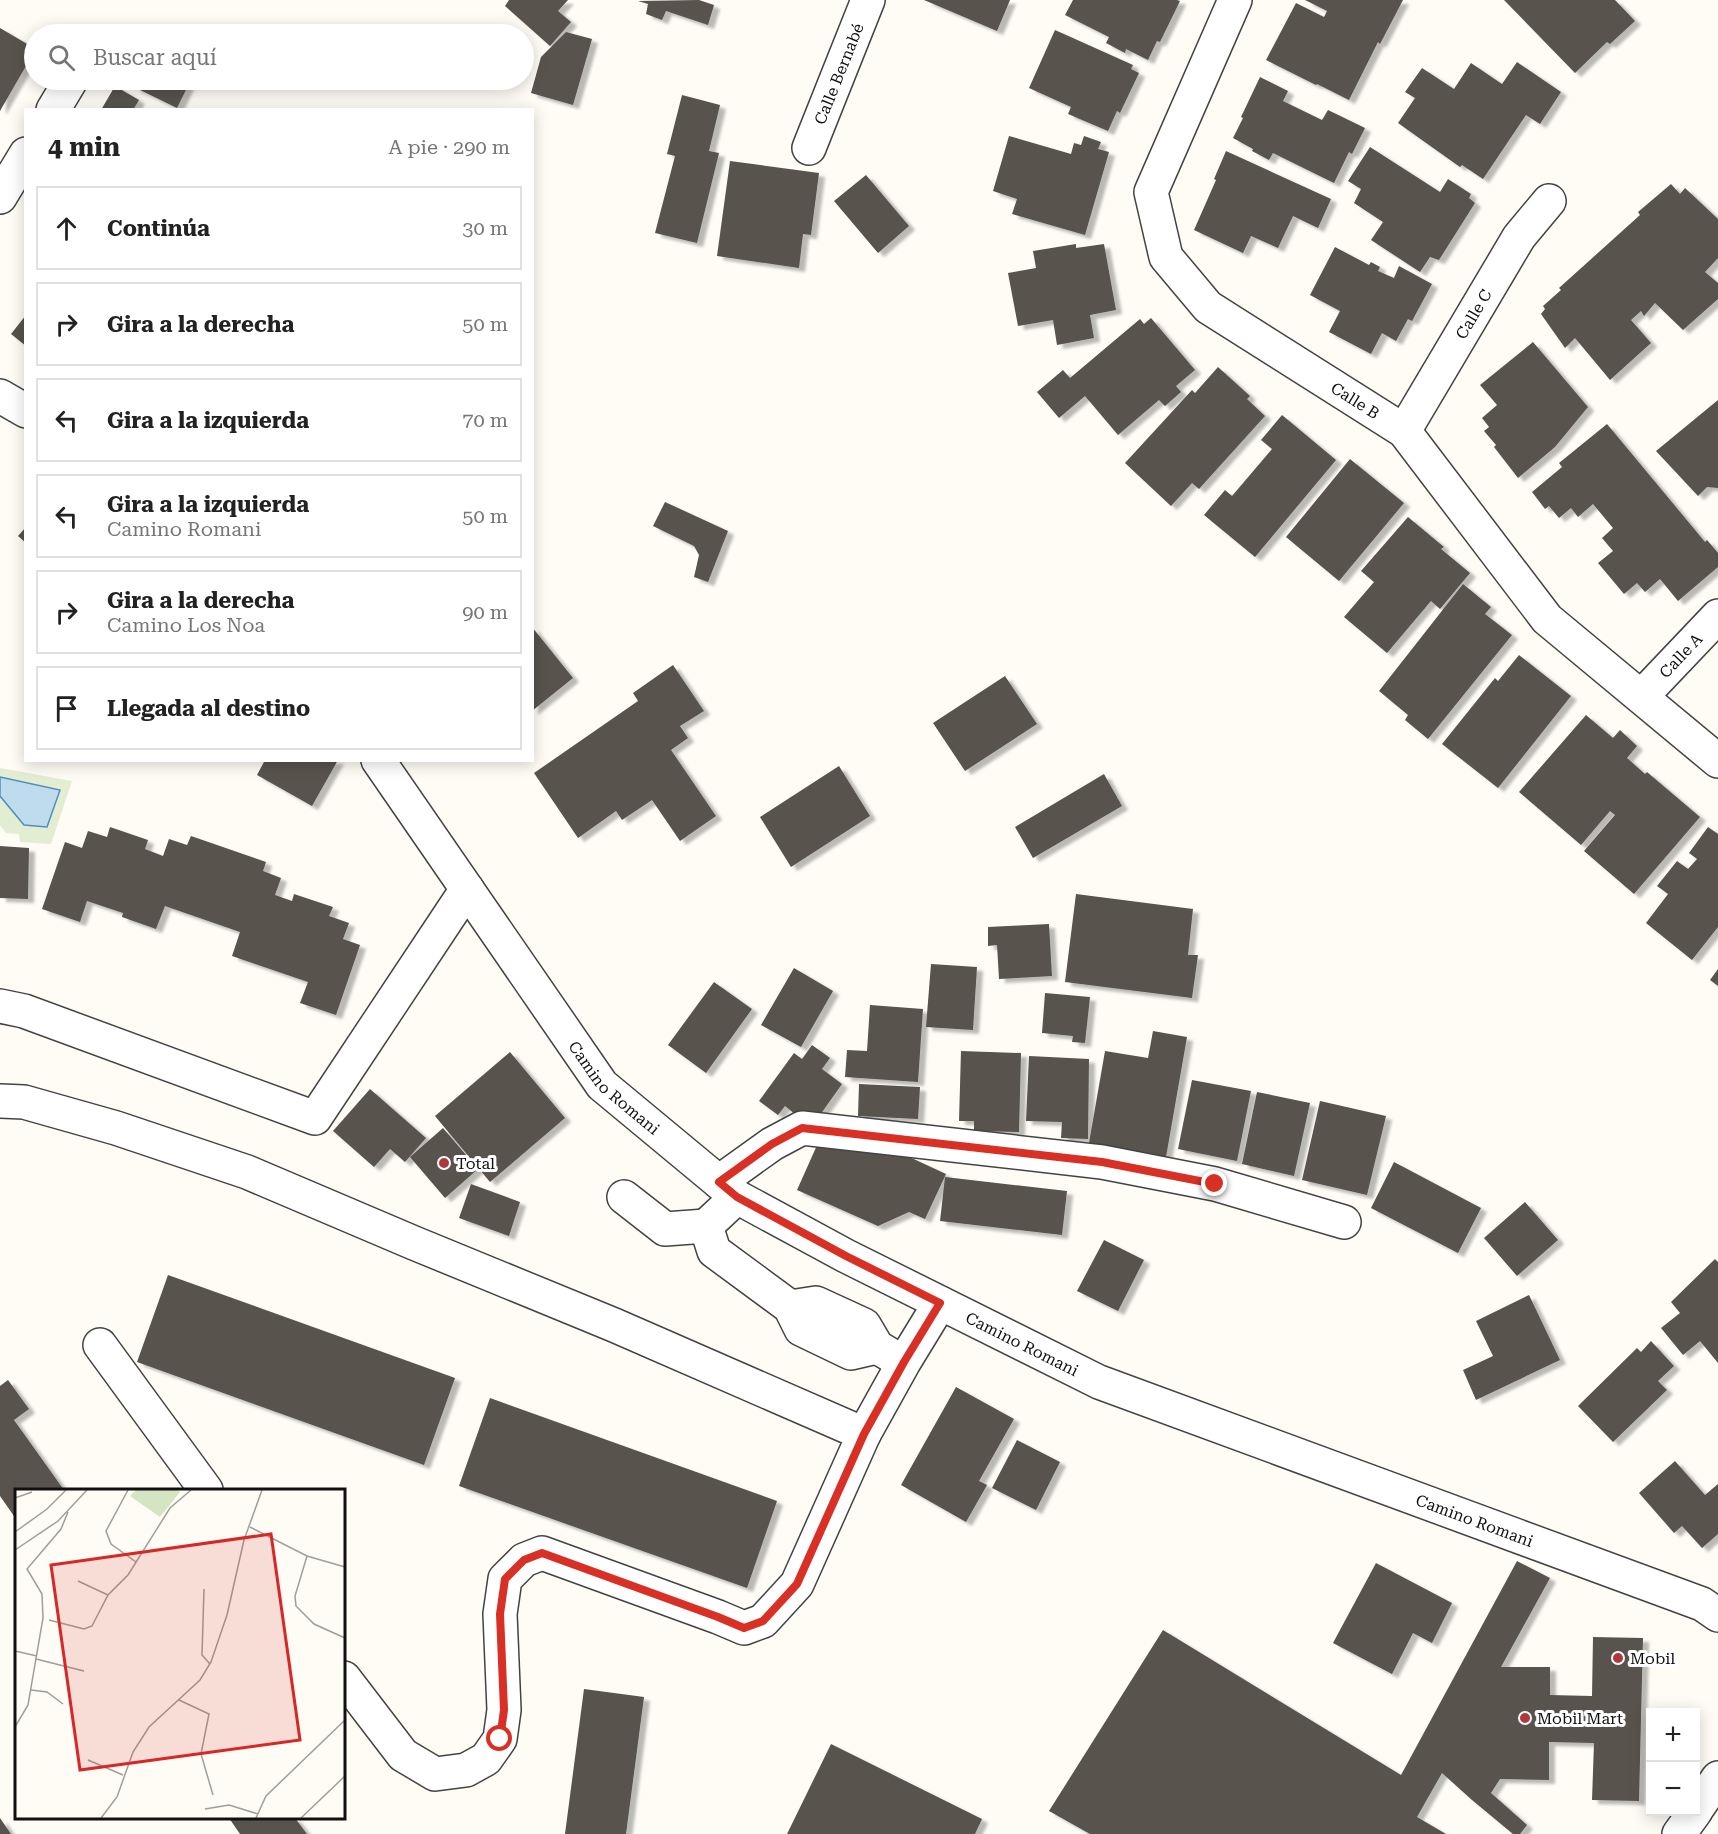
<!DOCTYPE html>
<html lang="es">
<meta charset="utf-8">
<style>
body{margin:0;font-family:"Roboto Serif",serif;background:#f2f2f2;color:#222}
.controls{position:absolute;right:18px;bottom:18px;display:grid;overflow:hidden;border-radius:0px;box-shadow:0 3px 15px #0003}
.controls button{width:54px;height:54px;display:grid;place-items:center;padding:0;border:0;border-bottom:2px solid #e0e0e0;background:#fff;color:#222;font:30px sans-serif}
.stop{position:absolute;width:18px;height:18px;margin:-14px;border:4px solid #d93025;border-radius:50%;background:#fff}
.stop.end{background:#d93025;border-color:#fff;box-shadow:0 2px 6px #0008}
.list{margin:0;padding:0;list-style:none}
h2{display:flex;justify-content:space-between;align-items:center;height:78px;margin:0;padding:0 24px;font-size:26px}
h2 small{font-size:20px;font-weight:400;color:#767676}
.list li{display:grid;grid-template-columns:39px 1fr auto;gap:18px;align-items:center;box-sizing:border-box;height:84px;margin:0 12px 12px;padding:0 12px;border:2px solid #e0e0e0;border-radius:0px}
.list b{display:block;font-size:22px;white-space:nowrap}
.list p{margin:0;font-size:20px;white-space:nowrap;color:#767676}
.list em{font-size:20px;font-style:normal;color:#767676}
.icon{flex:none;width:33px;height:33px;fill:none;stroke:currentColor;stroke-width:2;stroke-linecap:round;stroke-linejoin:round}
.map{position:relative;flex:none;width:1718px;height:1834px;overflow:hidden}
.search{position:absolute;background:#fff;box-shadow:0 3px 15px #0003;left:24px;top:24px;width:510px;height:66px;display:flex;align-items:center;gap:15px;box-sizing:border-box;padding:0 21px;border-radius:33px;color:#767676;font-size:22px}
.panel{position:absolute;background:#fff;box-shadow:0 3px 15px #0003;left:24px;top:108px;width:510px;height:654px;border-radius:0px}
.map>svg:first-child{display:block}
.pitch{fill:#e3edd2}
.water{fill:#bfdcef;stroke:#4f8fbe;stroke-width:1.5}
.building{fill:#58524e;filter:url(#shadow)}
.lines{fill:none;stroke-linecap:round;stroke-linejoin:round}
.minor-casing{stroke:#434343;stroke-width:36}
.minor{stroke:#fff;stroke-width:33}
.route{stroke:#d93025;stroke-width:8}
.poi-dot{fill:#b0383c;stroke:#fff;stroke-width:2}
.labels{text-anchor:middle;stroke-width:6;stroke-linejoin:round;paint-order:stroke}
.street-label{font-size:16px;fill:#101010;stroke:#fff}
.poi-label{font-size:16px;fill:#101010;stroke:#fff;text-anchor:start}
.inset-road{fill:none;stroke:#9f9e99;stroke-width:1.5}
.view{fill:#d62828;fill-opacity:0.15;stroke:#d62828;stroke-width:3}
.inset-edge{fill:none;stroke:#101010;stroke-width:3}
</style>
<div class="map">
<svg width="1718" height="1834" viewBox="0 0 1718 1834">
<defs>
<filter id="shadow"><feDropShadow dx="6" dy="4" stdDeviation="1.5" flood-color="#0004"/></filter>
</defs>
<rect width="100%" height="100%" fill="#fefcf5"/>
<path class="pitch" d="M0 768 72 781 51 844 20 842 19 834 6 833 0 825Z"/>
<path class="water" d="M0 777 60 790 47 827 24 825 0 796Z"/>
<path class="building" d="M509 0H568L558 11 571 22 550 46 505 6Z
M699 0 714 5 708 25 666 11 662 20 646 14 648 4 638 1Z
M924 0H1010L997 31Z
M1073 0H1177L1180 1 1160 42 1157 41 1148 60 1126 49 1125 53 1106 43 1109 37 1065 15Z
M1305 0H1403L1380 44 1378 42 1349 100 1317 84 1316 85 1266 60 1296 3 1324 17 1327 11Z
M1504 0H1615L1635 21 1610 44 1607 42 1575 73Z
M0 28 34 48V52L0 111Z
M1055 30 1133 65 1131 69 1139 73 1120 113 1117 111 1108 131 1068 114 1071 107 1029 88Z
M566 32 592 39 573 105 531 93 541 57Z
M1517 62 1561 92 1540 124 1526 115 1483 179 1462 165 1460 167 1398 123 1415 98 1405 92 1422 68 1454 89 1471 63 1502 84Z
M1260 77 1288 91 1283 101 1322 120 1328 110 1365 128 1352 154 1349 152 1334 183 1273 153 1269 160 1252 151 1253 149 1233 138 1243 118 1241 117Z
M139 80H179L189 84 177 108 134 87Z
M115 86 139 100 133 110H101Z
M682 95 720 105 709 151 719 153 697 243 655 233 675 156 667 154Z
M1009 136 1071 154 1074 143 1081 145 1084 136 1101 142 1098 149 1109 152 1085 235 1012 214 1017 199 993 191Z
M1370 147 1440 192 1448 179 1471 194 1469 198 1475 203 1439 260 1430 257 1420 272 1371 240 1383 222 1354 203 1361 189 1348 181Z
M1226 151 1331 199 1318 228 1293 216 1278 248 1251 236 1243 253 1194 230 1216 180 1214 179Z
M730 161 819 173 811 235 803 234 799 268 717 256Z
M866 175 909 226 878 253 834 201Z
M1671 184 1680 194 1685 188 1718 219V258L1705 272 1718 283V299L1683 330 1655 303 1644 316 1641 311 1631 320 1651 343 1610 380 1575 338 1565 348 1541 314 1545 309 1543 306 1561 290 1559 288 1640 215 1638 212Z
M1076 244V248L1104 244 1116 310 1090 315 1094 338 1057 345 1053 320 1018 326 1008 273 1036 268 1033 251Z
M1335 247 1369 265 1371 262 1380 267 1378 271 1394 278 1399 266 1432 284 1412 321 1408 319 1396 341 1382 333 1371 354 1329 332 1340 311 1310 295Z
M26 315V346L11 334Z
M1151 318 1195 370 1176 386 1181 392 1165 406 1159 400 1118 435 1085 396 1059 418 1037 392 1063 370 1070 378 1140 319 1144 324Z
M1533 342 1588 407 1555 447 1518 478 1494 447 1496 445 1484 431 1489 427 1482 418 1497 405 1480 385Z
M1218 367 1250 396 1247 399 1265 416 1199 489 1192 483 1171 506 1125 463 1192 390 1195 393Z
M1718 400V488L1707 487 1698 496 1656 451Z
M1282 415 1336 460 1255 557 1204 515 1225 490 1232 496 1272 449 1261 440Z
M1607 424 1705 542 1707 540 1718 553V567L1678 601 1660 579 1645 592 1637 583 1624 594 1598 563 1613 551 1602 538 1613 528 1593 504 1578 517 1571 508 1559 518 1549 506 1545 509 1532 492 1562 467 1559 463Z
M1350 459 1404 503 1339 581 1286 537Z
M665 502 728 531 708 582 694 577 699 555 694 546 653 526Z
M1408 517 1444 547 1441 549 1470 573 1440 609 1431 601 1387 653 1344 617 1374 582 1361 571Z
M26 527V543L18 536Z
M1463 584 1491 607 1485 614 1512 635 1428 739 1405 720 1408 715 1379 691Z
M532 627 573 678 532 711Z
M1519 655 1571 696 1498 788 1442 744 1495 678 1498 681Z
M673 665 704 711 680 726 688 738 671 750 716 816 680 841 652 800 622 820 616 811 578 838 534 773 638 701 633 693Z
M1005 676 1037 724 965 771 933 723Z
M1586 715 1613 738 1620 730 1637 746 1627 758 1645 774 1647 772 1700 817 1634 894 1584 851 1615 815 1610 811 1581 845 1519 792Z
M265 760H338L312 806 257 775Z
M839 766 870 816 791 867 760 817Z
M1104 774 1122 806 1033 858 1015 827Z
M110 827 148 840 145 849 163 856 169 839 187 845 191 836 266 862 263 871 281 878 275 895 292 901 294 894 333 907 329 916 349 923 343 939 360 945 336 1015 300 1003 308 982 232 956 240 932 165 906 156 929 122 917 123 913 87 901 80 922 42 909 65 842 82 848 88 831 107 837Z
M1708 827 1718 834V927L1692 960 1646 923 1668 894 1657 886 1677 861 1688 869 1697 859 1689 853Z
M0 846 29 848 28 899 0 898Z
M1076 894 1193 909 1188 955H1198L1192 998 1065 982Z
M1049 924 1052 976 999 979 997 945 988 946V927Z
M931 964 977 967 973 1030 926 1027Z
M794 968 833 991 801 1047 761 1025Z
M1718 969V986L1710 980Z
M714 982 752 1009 706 1073 668 1045Z
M1045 993 1090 997 1085 1043 1072 1042 1073 1036 1042 1033Z
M870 1005 923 1009 918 1082 845 1077 847 1050 867 1051Z
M1153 1031 1187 1037 1166 1157 1089 1143 1105 1051 1148 1058Z
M812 1045 830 1058 822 1069 842 1084 815 1122 801 1119 785 1106 778 1115 759 1101 794 1053 802 1059Z
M961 1051 1021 1053 1019 1132 974 1131V1121H959Z
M510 1052 565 1118 490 1182 435 1116Z
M1029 1056 1089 1059 1088 1139 1061 1138 1062 1122 1026 1121Z
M1192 1080 1251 1091 1237 1161 1178 1149Z
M859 1084 920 1087 918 1119 858 1116Z
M370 1089 426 1138 405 1162 390 1149 374 1167 333 1131Z
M1257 1092 1310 1103 1294 1176 1242 1164Z
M1320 1101 1386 1116 1367 1195 1302 1180Z
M443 1128 478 1169 445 1198 410 1157Z
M818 1143 890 1148 946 1174 925 1219 909 1212 878 1226 797 1190Z
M1394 1162 1481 1208 1458 1253 1371 1208Z
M945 1177 1067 1191 1062 1235 940 1221Z
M471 1184 520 1202 509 1236 459 1218Z
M1525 1202 1558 1240 1517 1276 1484 1238Z
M1104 1240 1144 1260 1118 1311 1077 1291Z
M1715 1259 1718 1262V1363L1700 1341 1683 1355 1661 1328 1680 1313 1671 1302Z
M168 1275 455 1378 424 1465 137 1362Z
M1529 1295 1560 1360 1476 1400 1463 1370 1493 1356 1476 1321Z
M1651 1341 1674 1366 1658 1381 1667 1390 1613 1442 1578 1406 1637 1348 1641 1352Z
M8 1380 29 1409 14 1420 64 1490H16V1519L0 1496V1386Z
M956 1387 1014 1419 979 1481 987 1485 966 1522 901 1485Z
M490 1398 777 1501 747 1588 459 1486Z
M1017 1440 1060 1462 1036 1510 992 1488Z
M1675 1461 1705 1495 1718 1484V1534L1702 1548 1682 1526 1674 1533 1639 1493Z
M1517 1561 1550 1578 1501 1667H1550V1695L1592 1696 1593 1637 1643 1638 1639 1801 1592 1800 1594 1743 1549 1742V1780L1500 1779 1491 1793 1527 1825 1520 1834H1513L1472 1800 1442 1773 1417 1817 1446 1834H1090L1049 1811 1163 1630 1401 1775Z
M1376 1563 1452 1603 1432 1643 1413 1633 1392 1674 1333 1643Z
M584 1689 644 1697 626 1834H565Z
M831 1744 982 1819 975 1834H787Z
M0 1818 11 1834H0Z
M229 1818H295L307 1834H240Z"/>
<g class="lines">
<g class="minor-casing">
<g id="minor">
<path id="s1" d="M1235 0 1151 192 1166 257 1208 307 1404 431 1547 619 1718 761"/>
<path d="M53 110 71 80"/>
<path id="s2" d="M809 148 868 0"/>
<path d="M0 197 26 154"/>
<path d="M0 396 26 411"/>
<path id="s3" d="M1404 431 1519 237 1549 201"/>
<path id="s4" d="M1642 696 1718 616"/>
<path id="s5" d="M378 760 602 1085 737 1197 846 1256 1099 1382 1702 1604 1718 1615"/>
<path d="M0 1006 24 1011 315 1118 467 889"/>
<path d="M0 1101 24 1102 116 1128 247 1172 414 1243 614 1325 864 1434 904 1362 940 1303"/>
<path d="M719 1182 772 1144 802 1128 1102 1162 1215 1184 1344 1222"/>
<path d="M624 1197 665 1229 706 1226"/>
<path d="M737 1197 706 1226 714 1251 790 1307 801 1329 851 1353 877 1347"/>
<path d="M790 1307 816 1303 864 1325 877 1347 894 1357"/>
<path d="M100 1345 206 1490"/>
<path d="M344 1678 403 1755 435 1774 466 1770 486 1759 500 1739 504 1710 500 1614 505 1579 524 1560 542 1553 718 1617 744 1628 763 1621 797 1584 864 1434"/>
<path d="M1696 1810 1718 1778"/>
<path d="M1679 1834 1695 1812"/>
</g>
</g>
<use href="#minor" class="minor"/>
</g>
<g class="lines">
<path class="route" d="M500 1739 504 1710 500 1614 505 1579 524 1560 542 1553 718 1617 744 1628 763 1621 797 1584 864 1434 904 1362 940 1303 846 1256 737 1197 719 1182 772 1144 802 1128 1102 1162 1215 1184"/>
</g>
<g class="poi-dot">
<circle cx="444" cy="1163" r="6"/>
<circle cx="1618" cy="1658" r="6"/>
<circle cx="1525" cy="1718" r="6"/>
</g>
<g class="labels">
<g class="street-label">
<text dy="6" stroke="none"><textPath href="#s2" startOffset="80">Calle Bernabé</textPath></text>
<text dy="6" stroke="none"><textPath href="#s3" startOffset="136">Calle C</textPath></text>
<text dy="6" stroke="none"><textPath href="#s1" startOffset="516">Calle B</textPath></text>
<text dy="6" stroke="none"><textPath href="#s4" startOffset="56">Calle A</textPath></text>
<text dy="6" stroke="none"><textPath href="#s5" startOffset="405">Camino Romani</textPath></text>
<text dy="6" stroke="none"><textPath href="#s5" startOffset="891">Camino Romani</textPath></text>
<text dy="6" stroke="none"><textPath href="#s5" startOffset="1377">Camino Romani</textPath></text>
</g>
<g class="poi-label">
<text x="456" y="1169">Total</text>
<text x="1630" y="1664">Mobil</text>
<text x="1537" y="1724">Mobil Mart</text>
</g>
</g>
<g transform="translate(15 1489)">
<rect width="330" height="330" fill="#fefcf5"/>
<path d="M121 1H163L165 3 145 28 115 7Z" fill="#d3e5c1"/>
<path class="inset-road" d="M113 1 91 42 96 55 121 73M0 9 17 3M235 38 292 67 330 78M0 43 32 20 51 1M0 61 43 32 72 1M292 67 280 107 281 117 299 135 330 149M63 92 93 106M189 100 187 166 195 175M34 131 69 140 77 137 93 106 113 86 155 19 176 1M0 162 22 167M21 170 69 182M16 201 32 203 48 215M164 211 194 225 186 265 198 306M0 238 13 216 28 129 27 105 12 80 46 40 53 23M73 271 108 286M190 320 214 316 243 325M86 329 102 308 118 263 134 238 185 191 196 173 212 126 229 51 247 1M241 329 251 307 330 231M286 329 330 287"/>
<path class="view" d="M256 45 285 251 65 281 36 76Z"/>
<rect width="330" height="330" class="inset-edge"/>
</g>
</svg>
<div class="controls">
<button>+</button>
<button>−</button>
</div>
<div class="stop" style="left:500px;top:1739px"></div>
<div class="stop end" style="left:1215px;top:1184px"></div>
<div class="search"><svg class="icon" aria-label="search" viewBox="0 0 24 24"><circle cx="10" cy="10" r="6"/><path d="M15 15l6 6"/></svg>Buscar aquí</div>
<section class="panel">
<h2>4 min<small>A pie · 290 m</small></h2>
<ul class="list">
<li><svg class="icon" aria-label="ahead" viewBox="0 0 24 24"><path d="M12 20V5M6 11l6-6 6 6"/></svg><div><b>Continúa</b></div><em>30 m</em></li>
<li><svg class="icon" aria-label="right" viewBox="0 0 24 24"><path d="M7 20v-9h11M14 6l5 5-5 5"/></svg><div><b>Gira a la derecha</b></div><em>50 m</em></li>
<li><svg class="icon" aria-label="left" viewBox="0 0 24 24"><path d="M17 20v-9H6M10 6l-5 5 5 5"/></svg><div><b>Gira a la izquierda</b></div><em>70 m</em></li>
<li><svg class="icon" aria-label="left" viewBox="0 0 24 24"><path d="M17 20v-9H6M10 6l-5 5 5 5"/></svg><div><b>Gira a la izquierda</b><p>Camino Romani</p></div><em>50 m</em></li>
<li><svg class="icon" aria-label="right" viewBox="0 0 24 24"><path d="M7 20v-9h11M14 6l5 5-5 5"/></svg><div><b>Gira a la derecha</b><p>Camino Los Noa</p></div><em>90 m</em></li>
<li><svg class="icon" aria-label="arrive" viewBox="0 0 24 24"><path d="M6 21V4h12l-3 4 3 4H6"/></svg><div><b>Llegada al destino</b></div></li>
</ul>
</section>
</div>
